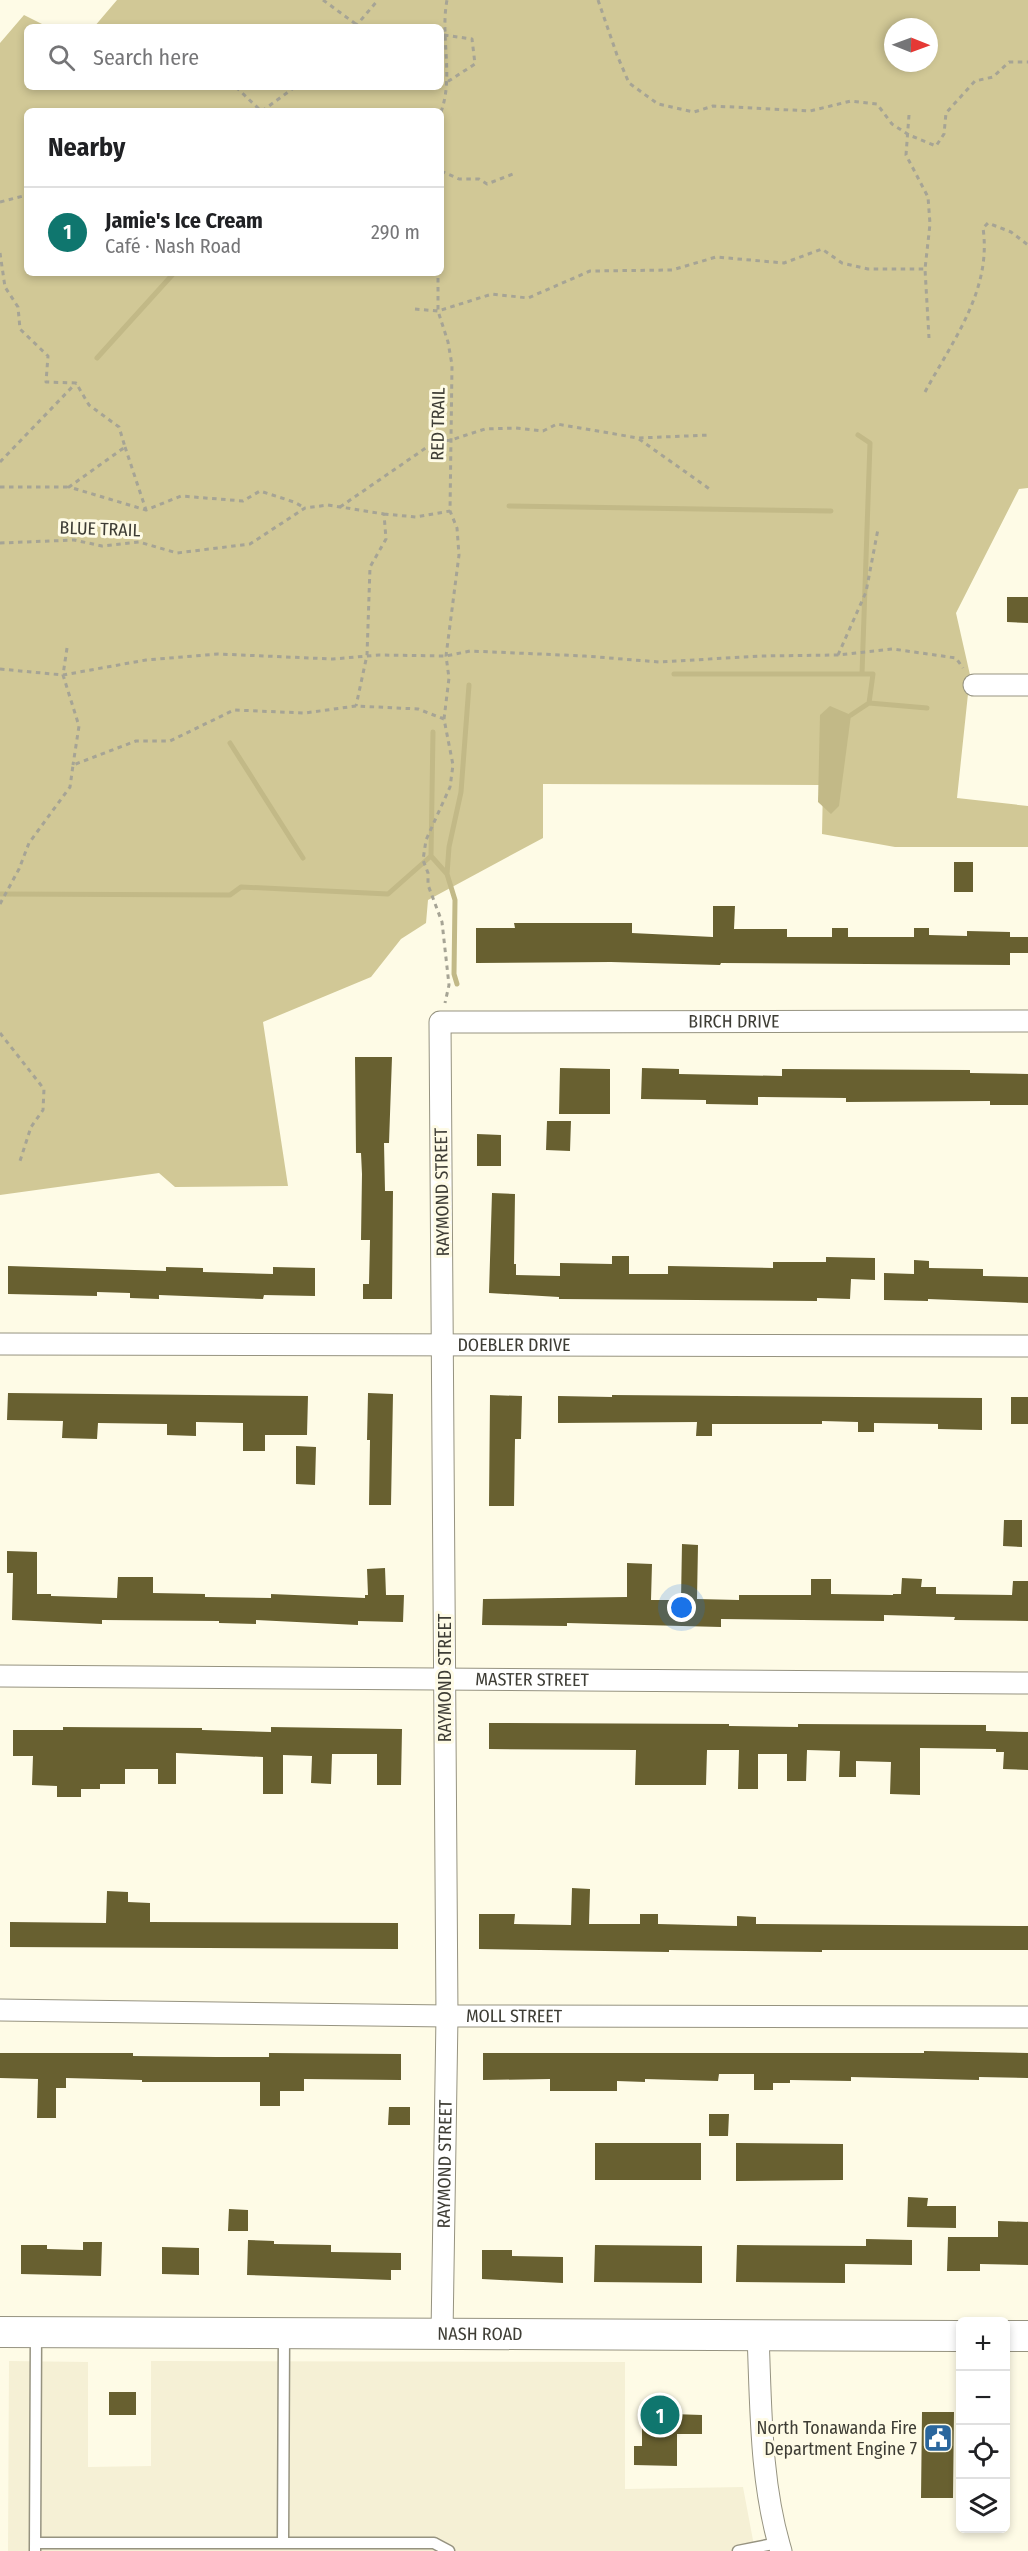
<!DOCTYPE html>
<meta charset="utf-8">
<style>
body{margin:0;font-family:"Fira Sans Condensed",sans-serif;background:#f2f2f2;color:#202124}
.controls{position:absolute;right:18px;bottom:18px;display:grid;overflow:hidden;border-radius:9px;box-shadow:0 3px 9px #0003}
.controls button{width:54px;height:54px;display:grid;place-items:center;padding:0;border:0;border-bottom:2px solid #e0e0e0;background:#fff;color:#202124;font:30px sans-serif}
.compass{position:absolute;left:884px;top:18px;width:54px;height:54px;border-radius:50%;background:#fff;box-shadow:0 3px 9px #0003;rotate:91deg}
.you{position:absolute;left:682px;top:1608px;width:21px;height:21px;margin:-15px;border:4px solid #fff;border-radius:50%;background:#1a73e8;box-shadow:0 0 0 9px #1a73e833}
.badge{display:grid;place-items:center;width:39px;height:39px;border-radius:50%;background:#0f766e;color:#fff;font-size:20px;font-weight:700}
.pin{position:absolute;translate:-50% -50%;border:3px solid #fff;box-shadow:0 2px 6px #0006}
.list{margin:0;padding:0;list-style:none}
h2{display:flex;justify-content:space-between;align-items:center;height:78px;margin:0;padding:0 24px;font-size:26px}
h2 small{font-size:20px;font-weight:400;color:#757577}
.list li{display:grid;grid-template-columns:39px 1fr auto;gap:18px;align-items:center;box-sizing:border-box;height:90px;padding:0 24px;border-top:2px solid #e0e0e0}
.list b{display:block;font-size:22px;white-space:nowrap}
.list p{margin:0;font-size:20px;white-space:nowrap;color:#757577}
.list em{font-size:20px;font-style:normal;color:#757577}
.icon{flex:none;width:33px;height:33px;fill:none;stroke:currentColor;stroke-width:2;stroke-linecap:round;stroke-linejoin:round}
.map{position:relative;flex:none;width:1028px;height:2551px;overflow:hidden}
.search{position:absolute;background:#fff;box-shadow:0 3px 9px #0003;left:24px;top:24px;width:420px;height:66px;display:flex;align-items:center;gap:15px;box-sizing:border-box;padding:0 21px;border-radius:9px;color:#757577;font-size:22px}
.panel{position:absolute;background:#fff;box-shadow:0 3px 9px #0003;left:24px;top:108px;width:420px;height:168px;border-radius:9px}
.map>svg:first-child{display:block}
.built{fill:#f5f0d5}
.forest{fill:#d1c896;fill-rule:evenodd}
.water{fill:#c2b987}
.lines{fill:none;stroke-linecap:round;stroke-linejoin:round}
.stream{stroke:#c2b987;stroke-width:5}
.building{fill:#686030}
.lane-casing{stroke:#969380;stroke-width:13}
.street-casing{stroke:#969380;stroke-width:23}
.secondary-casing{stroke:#969380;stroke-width:32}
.path{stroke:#a6a495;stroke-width:3;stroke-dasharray:4.5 4.5;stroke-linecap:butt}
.lane{stroke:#fff;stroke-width:10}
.street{stroke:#fff;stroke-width:21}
.secondary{stroke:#fff;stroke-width:30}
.labels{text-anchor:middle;stroke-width:6;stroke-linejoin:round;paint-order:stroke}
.street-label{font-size:18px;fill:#3e3d35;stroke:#fefbe6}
.poi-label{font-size:18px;fill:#3e3d35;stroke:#fefbe6;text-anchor:end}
</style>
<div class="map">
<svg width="1028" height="2551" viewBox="0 0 1028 2551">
<rect width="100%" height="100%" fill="#fefbe6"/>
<path class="built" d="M9 2361 88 2362V2467L151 2466V2361L625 2362V2489L743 2487 755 2551H8Z"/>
<path class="forest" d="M117 0H1028V488L1019 489 956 613 970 675 957 798 1028 806V847H895L822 834 823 785 543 784V838L428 900 426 923 401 939 371 977 263 1022 288 1186 175 1187 159 1173 0 1195V43L24 15 48 27H27V87H441V27H94ZM893 27H929V63H893ZM27 111H441V273H27Z"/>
<path class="water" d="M830 706 851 715 839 806 831 814 818 802 820 715Z"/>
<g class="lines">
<path class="stream" d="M97 358 174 273
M858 435 870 443 862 674
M509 506 831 511
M674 674H873L869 703 927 708
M851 715 869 703
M433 732 431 856 447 874 455 900 454 974 457 984
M230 743 303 858
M447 874 449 847 461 792 469 685
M0 894 230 895 241 887 388 894 431 856"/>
</g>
<path class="building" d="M1007 597H1028V623L1007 622Z
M954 862H973V892H954Z
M713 906H735L734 929H787V937H832V928H848V937H914V928H929V935L967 936V931L1010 932V937H1028V953H1010V965L721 963 720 965 611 962 476 963V928H515L514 923H632V933L713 937Z
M355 1057H392L389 1143H384L385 1191H393L392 1299H363V1284H369L370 1240H361L362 1174 361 1153H356Z
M560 1068 610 1069V1114H559Z
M642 1068 679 1069V1074L782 1076V1069L970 1070V1073L1028 1074V1105H990V1101L846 1102V1098L758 1097V1105L706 1104V1100L641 1099Z
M547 1121H571L570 1151 546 1150Z
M477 1134 501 1135V1166H477Z
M492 1193 515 1194 514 1264H516V1275L560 1276V1263L612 1264V1256H629V1274H668V1266L773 1268V1262H826V1257L875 1258V1280L851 1279 850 1299 817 1298V1301L559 1299V1297L489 1293Z
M914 1260 929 1261V1268L983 1269V1276L1028 1277V1303L928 1299V1301L884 1300V1273L914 1274Z
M8 1266 166 1271V1267L203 1268V1272L273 1274V1267L315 1268V1296L264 1295 263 1299 159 1295V1299L130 1298V1293L97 1292V1296L8 1294Z
M8 1393 308 1396 307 1435H265V1451H243V1423L196 1422V1436L167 1435V1424L98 1423 97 1439 62 1438 63 1421 7 1420Z
M368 1393 393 1394 391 1505H369L370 1440H367Z
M490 1395 522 1396 521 1439H515L514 1506H489Z
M612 1395 982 1398V1430L938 1429V1424L874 1423V1432H858V1422L822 1421V1424H712V1436H696L697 1422 558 1423V1396L612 1397Z
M1011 1397H1028V1424H1011Z
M296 1446 316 1447 315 1485 296 1484Z
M1004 1520H1022V1547L1003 1546Z
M682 1544 698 1545 697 1599 739 1600V1595H811V1579H831V1594L893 1595V1594H901L902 1578 922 1579 921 1587H936V1594L1012 1595 1013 1581H1028V1621L954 1620 955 1617 884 1615V1621L721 1619V1627L567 1623V1626L482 1625 483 1599 627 1597V1563L652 1564 651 1600H681Z
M7 1551 37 1552V1594H51V1596L117 1598 118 1577H153V1593L205 1594V1597L271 1598V1594L365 1598V1595H368L367 1569 385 1568 386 1595H404L403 1622 358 1621V1625L256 1620V1624L219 1623V1621L102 1620V1624L12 1620 13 1573H7Z
M489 1723 729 1724V1726L798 1727V1724L986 1725V1731L1028 1732V1770L1003 1769 1004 1752H996V1749L920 1748V1795L890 1794 891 1762 856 1761V1777H839L840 1751 807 1750 806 1781H787V1754H758V1789H738L739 1750H707L706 1785H635L636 1750 489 1749Z
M63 1727 202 1728V1730L271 1732V1727L402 1729 401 1785H377V1754H332L331 1784 311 1783 312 1756 283 1755V1794H263V1757L176 1753V1784H158V1769H125V1784H100V1789H81V1797H57V1786L32 1785 33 1756H13V1730H63Z
M572 1888 590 1889 589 1924H640V1914H658V1924L737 1926V1916L756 1917V1924L1028 1926V1950H822V1952L669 1950V1952L479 1949V1914H515L514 1924 571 1925Z
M107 1891 128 1892V1902L150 1903V1922L398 1923V1949L10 1947V1922L106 1923Z
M924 2051 1028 2053V2078L979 2077V2080L851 2077V2081L790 2080V2083H773V2090H754V2074H719L718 2081 645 2079V2082L617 2081V2091H550V2079L483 2080V2053H924Z
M0 2053H133V2056L216 2057H269V2053L401 2054V2080L304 2079V2091H280V2106H260V2082H142V2080L66 2078V2088H56V2118H37L38 2079 0 2078Z
M389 2107H410V2125H388Z
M709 2114H729L728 2136H709Z
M595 2143H701V2180H595Z
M736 2143 843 2144V2180L736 2181Z
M908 2197 928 2198 927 2206H956V2228L907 2227Z
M229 2209 248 2210V2231H228Z
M998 2221 1028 2222V2265L980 2264V2271H947L948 2237H998Z
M866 2239 912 2240V2265L845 2264V2283L736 2282 737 2245 866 2246Z
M248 2240 274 2241V2244L331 2245V2252L401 2253V2270H391V2280L247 2275Z
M83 2242H102L101 2276 21 2274V2245H47V2249L83 2250Z
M595 2245 702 2246V2283L594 2282Z
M162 2247 199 2248V2275L162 2274Z
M482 2250H512V2256L563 2257V2283L482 2279Z
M109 2392H136V2415H109Z
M922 2412H954L953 2498H921Z
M642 2413 702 2415V2434H677V2466L634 2465V2446H642Z"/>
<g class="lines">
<g class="lane-casing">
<path id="lane" d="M35 2543H434L449 2551
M283 2543 284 2334
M35 2551 36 2333
M738 2551 778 2543"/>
</g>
<g class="street-casing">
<g id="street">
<path d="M974 685H1028"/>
<path id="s1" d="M0 1344 1028 1346"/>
<path id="s2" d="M0 1676 1028 1683"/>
<path id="s3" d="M0 2010 447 2016 1028 2017"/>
<path id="s4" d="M442 2334 447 2016 440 1022 1028 1021"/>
<path d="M758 2335C761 2406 760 2482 781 2551"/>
</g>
</g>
<g class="secondary-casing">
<g id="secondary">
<path id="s5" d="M0 2332 960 2336"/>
<path d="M1006 2336H1028"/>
</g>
</g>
<path class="path" d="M323 0 357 25
M598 0 617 55 629 83 658 104 694 112 713 106 810 111 851 101 877 104 892 124 909 135 936 146 944 134 946 113 975 81 993 77 1009 62H1028
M355 27 378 0
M444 35 472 39 475 64 447 82
M236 87 261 111
M262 111 295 87
M441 112C454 76 440 37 447 0
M909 115 906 155 928 197 930 224 925 269 929 338
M441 171 459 179H479L487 184 513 174
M0 202 27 195
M0 253 5 287 18 307 20 329 48 356 46 382 76 383 89 405 119 427 125 447 69 487 146 510 181 496 243 501 260 491 294 502 305 508
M415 309 438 311 492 294 528 298 590 271 672 270 716 257 784 263 822 249 842 263 868 269H925
M925 392C953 340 992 290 983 228L988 223 1011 232 1028 245
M639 439 711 490
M125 447 146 510
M0 462 76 383
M0 487H69
M340 507 433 443 451 440 485 429 516 428 543 431 557 424 638 438 711 435
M384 514 416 517 450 511 452 365 448 342 438 311V273
M0 543 74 540 102 546 139 542 177 553 250 544 305 508 328 505 384 514 386 539 370 567 367 655 356 706
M67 648 63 675 79 726 73 765
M838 655 866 592 878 529
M0 669 63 675 146 660 218 654 333 659 379 655 446 656 470 651 585 656 659 662 761 656 838 655 893 649 956 658 963 668
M444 719 449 678 446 656 459 555 457 528 450 511
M0 904 19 869 29 843 70 787 73 765 136 741H170L234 710 305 713 356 706 418 709 444 719 453 765 450 787 426 840 423 860 428 873V885L442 922 449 985 445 1003
M0 1033 44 1089 43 1110 31 1127 19 1164"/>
<use href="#lane" class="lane"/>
<use href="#street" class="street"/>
<use href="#secondary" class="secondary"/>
</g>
<defs>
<g id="civic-square" transform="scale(1.5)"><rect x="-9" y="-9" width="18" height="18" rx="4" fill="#2a669d" stroke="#fefbe6"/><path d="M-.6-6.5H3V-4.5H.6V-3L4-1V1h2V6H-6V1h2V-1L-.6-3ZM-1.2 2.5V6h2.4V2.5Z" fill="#fff"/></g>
</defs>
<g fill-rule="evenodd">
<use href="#civic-square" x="938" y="2438"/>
</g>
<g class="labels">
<g class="street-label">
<text transform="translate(438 424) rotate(-89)" y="6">RED TRAIL</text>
<text transform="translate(100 529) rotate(2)" y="6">BLUE TRAIL</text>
<text dy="6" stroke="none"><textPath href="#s4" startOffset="1606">BIRCH DRIVE</textPath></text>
<text transform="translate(442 1192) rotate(-91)" y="6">RAYMOND STREET</text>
<text dy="6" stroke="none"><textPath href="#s1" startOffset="514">DOEBLER DRIVE</textPath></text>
<text transform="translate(445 1678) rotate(-90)" y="6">RAYMOND STREET</text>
<text dy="6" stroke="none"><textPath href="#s2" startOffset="532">MASTER STREET</textPath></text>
<text dy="6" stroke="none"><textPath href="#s3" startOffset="514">MOLL STREET</textPath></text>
<text dy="6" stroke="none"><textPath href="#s4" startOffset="170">RAYMOND STREET</textPath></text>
<text dy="6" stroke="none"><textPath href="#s5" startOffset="480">NASH ROAD</textPath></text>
</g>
<g class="poi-label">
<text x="917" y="2434">North Tonawanda Fire<tspan x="917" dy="21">Department Engine 7</tspan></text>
</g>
</g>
</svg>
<div class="controls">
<button>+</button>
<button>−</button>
<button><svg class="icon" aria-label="locate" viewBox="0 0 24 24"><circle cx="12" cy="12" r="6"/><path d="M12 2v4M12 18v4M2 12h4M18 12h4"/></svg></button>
<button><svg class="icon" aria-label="layers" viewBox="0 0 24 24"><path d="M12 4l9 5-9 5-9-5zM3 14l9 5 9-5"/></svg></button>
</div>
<svg class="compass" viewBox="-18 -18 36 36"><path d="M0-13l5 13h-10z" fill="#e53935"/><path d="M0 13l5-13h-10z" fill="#757577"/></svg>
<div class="you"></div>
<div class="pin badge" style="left:660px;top:2415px">1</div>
<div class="search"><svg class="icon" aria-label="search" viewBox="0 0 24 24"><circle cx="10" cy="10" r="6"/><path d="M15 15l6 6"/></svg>Search here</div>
<section class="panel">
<h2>Nearby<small></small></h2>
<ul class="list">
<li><span class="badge">1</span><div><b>Jamie's Ice Cream</b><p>Café · Nash Road</p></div><em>290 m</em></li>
</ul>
</section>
</div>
